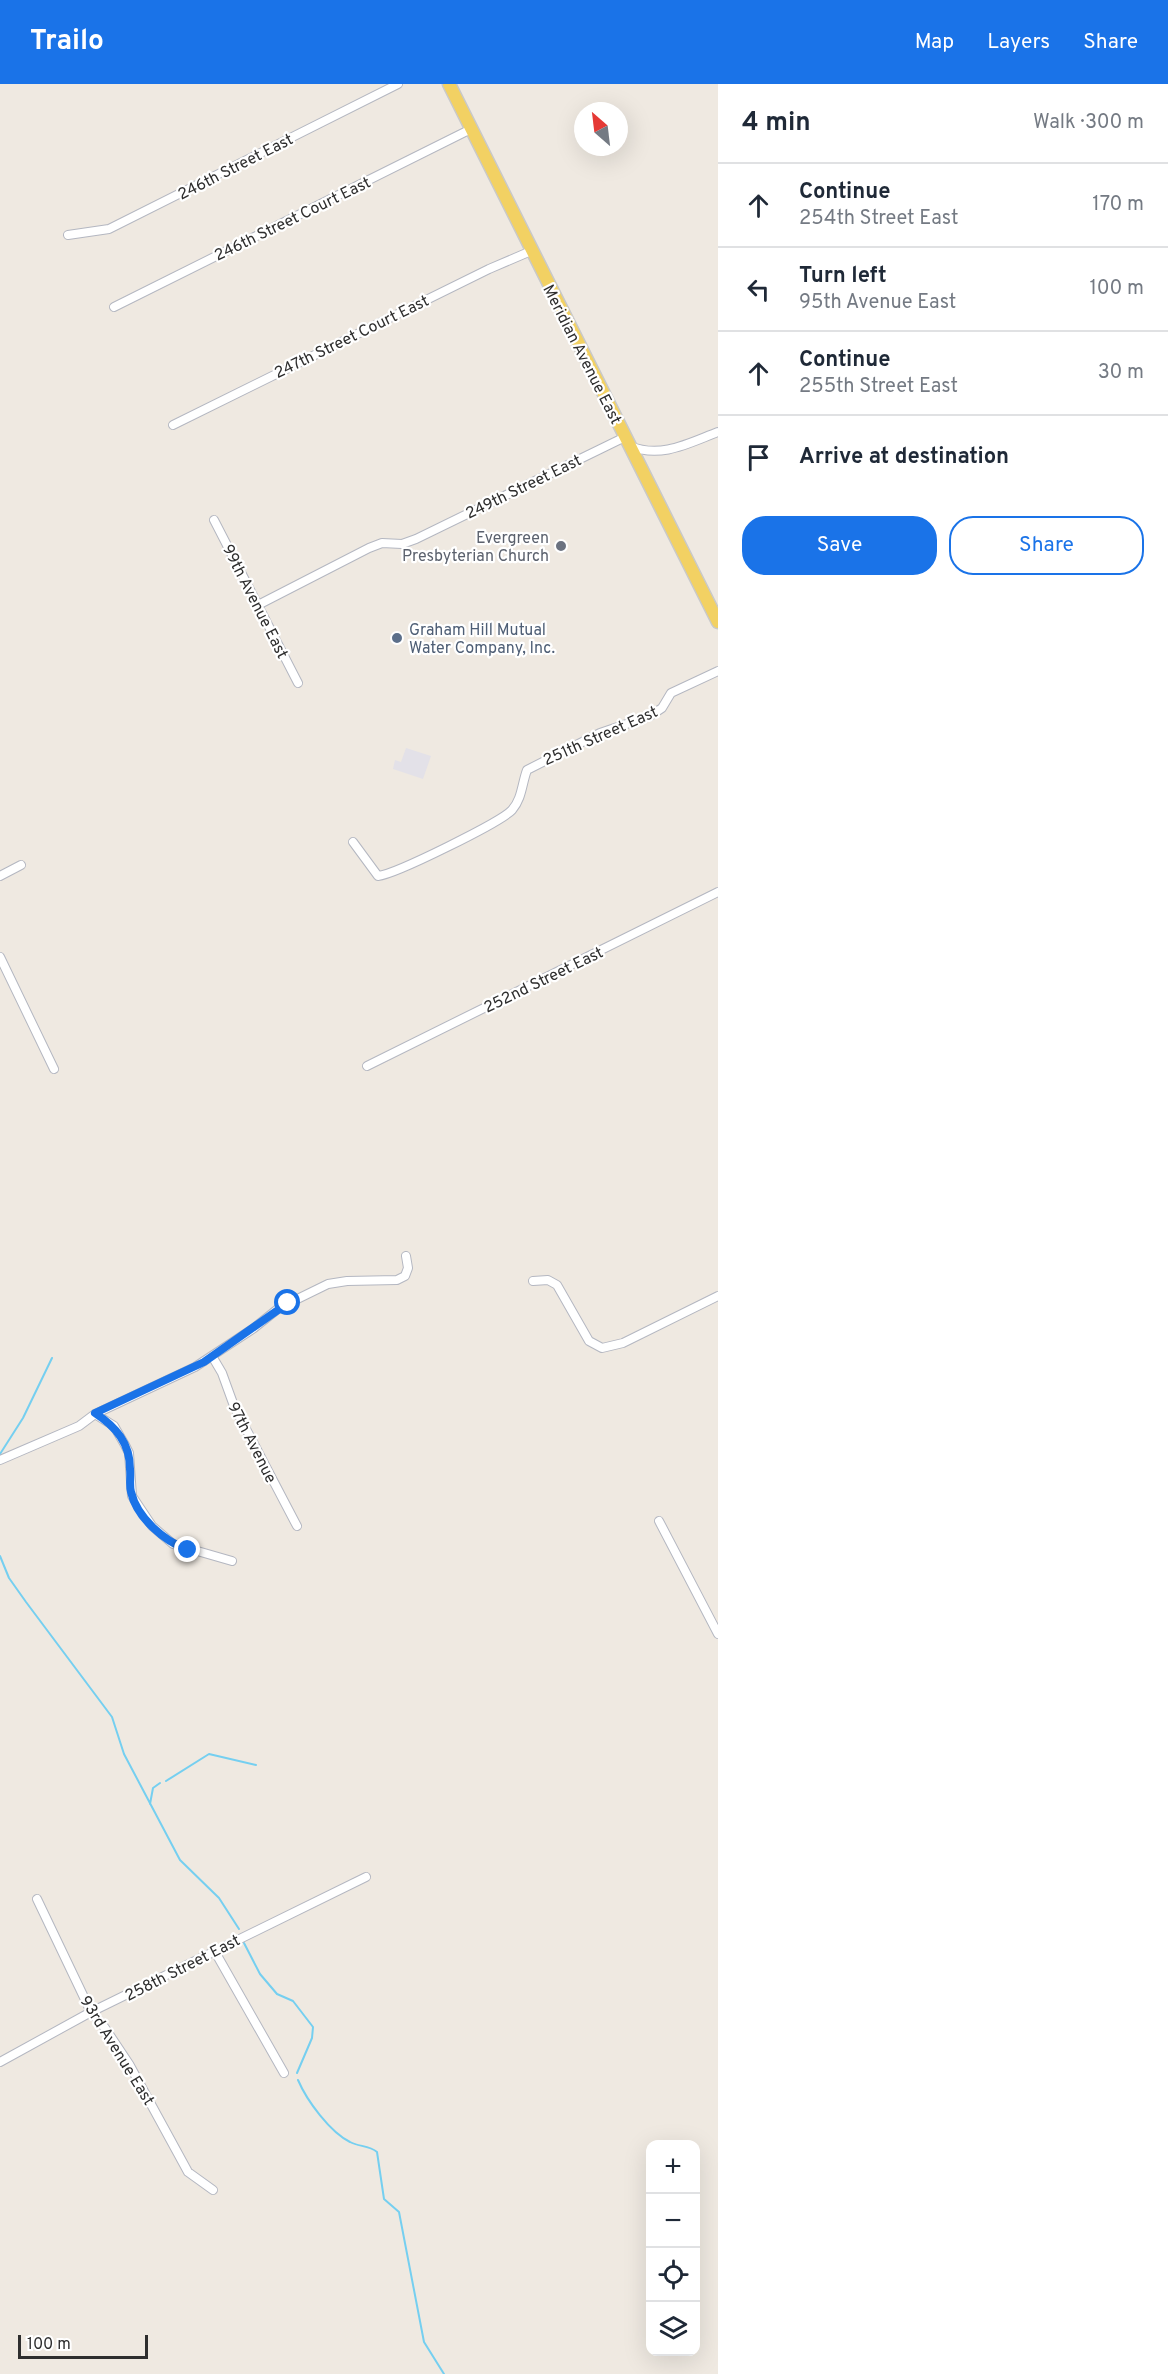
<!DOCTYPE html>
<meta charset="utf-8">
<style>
body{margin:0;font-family:Overpass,sans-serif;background:#f6f6f7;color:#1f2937}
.controls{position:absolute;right:18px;bottom:18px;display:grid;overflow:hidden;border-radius:12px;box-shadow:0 6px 24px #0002}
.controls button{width:54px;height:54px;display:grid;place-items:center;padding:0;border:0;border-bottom:2px solid #e0e1e3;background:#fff;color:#1f2937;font:30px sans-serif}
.compass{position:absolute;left:574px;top:18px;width:54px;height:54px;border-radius:50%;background:#fff;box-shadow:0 6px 24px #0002;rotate:332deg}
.scale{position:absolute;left:18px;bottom:15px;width:130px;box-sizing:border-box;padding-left:6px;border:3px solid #2e2e2e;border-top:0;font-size:16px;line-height:21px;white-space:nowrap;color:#2e2e2e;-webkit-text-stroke:4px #fff;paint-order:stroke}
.stop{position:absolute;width:18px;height:18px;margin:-14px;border:4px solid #1a73e8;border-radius:50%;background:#fff}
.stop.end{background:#1a73e8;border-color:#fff;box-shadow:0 2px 6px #0008}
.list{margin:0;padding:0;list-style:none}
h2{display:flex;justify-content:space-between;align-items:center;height:78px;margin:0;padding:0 24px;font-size:26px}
h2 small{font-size:20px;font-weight:400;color:#747a83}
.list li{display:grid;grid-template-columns:39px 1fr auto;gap:18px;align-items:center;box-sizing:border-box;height:84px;padding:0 24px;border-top:2px solid #e0e1e3}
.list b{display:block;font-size:22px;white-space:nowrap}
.list p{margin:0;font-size:20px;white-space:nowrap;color:#747a83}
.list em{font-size:20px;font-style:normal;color:#747a83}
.actions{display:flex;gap:12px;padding:18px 24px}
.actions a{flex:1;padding:14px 0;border:2px solid #1a73e8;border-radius:24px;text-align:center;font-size:21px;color:#1a73e8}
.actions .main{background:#1a73e8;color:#fff}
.icon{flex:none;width:33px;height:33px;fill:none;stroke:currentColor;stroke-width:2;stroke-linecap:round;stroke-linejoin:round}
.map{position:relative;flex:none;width:718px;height:2290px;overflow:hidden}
header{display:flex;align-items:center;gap:36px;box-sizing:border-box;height:84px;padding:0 30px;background:#1a73e8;color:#fff}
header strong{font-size:28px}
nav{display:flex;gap:33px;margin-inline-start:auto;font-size:21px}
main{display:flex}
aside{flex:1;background:#fff}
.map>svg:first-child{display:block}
.industrial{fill:#e3e1e8}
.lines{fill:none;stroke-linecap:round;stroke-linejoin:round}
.stream{stroke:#75cff0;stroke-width:2}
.minor-casing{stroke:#b4b7c1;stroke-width:10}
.primary-casing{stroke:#c9c9c9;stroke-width:15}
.minor{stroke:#fff;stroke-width:8}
.primary{stroke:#f2d163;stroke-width:12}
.route{stroke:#1a73e8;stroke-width:8}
.worship-dot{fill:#6b7280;stroke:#fff;stroke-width:2}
.service-dot{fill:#5c6f8a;stroke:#fff;stroke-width:2}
.labels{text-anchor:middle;stroke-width:4.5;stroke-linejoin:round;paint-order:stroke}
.street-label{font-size:16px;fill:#2e2e2e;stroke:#fff}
.worship-label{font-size:16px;fill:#5b616d;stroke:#fff;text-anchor:end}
.service-label{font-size:16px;fill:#4e5e75;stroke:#fff;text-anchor:start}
</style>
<header>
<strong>Trailo</strong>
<nav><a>Map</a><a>Layers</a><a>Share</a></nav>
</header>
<main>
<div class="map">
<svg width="718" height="2290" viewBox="0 0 718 2290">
<rect width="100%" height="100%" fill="#efe9e1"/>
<path class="industrial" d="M406 664 431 672 423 695 393 685 395 676 401 678Z"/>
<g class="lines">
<path class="stream" d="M0 1370 23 1334 52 1274
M0 1472 9 1494 26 1518 112 1633 124 1670 180 1776 219 1814 239 1845
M166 1697 209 1670 256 1681
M150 1720 153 1704 160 1699
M244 1859 260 1890 277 1910 293 1917 313 1943 312 1954 297 1989
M298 1996C307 2017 330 2048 350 2058 359 2063 369 2061 377 2068L384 2115 399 2128 424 2258 444 2290"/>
<g class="minor-casing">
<path id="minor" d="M68 151 109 145 398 0
M114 223 471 45
M173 341 489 185 531 167
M630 362C661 375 689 359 718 348
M214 436 298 599
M258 521 369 464 382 459 402 460 416 455 625 353
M353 758 378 792C396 790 501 738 512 726 522 715 522 699 527 686L600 649 650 632 662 624 671 609 718 587
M0 792 21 781
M0 873 54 985
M367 982 718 808
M533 1197 548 1196 557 1201 589 1257 602 1264 623 1259 718 1212
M212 1272 222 1289 234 1322 297 1442
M95 1330 114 1342 125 1361 129 1369 132 1412 152 1442 173 1460 232 1477
M0 1376 79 1342 95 1330 195 1283 254 1244 279 1224 328 1200 347 1197 397 1196 405 1192 408 1184 406 1172
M659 1437 718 1550
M37 1815 91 1928 105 1944 129 1980 188 2088 213 2106
M214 1866 284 1989
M0 1978 91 1928 366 1793"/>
</g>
<g class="primary-casing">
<path id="primary" d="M449 0 718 538"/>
</g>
<use href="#minor" class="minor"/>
<use href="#primary" class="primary"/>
</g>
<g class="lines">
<path class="route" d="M188 1466C164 1457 137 1434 131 1408 129 1401 131 1393 130 1385 130 1359 116 1343 95 1329L204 1278 288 1219"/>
</g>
<circle class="worship-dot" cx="561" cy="462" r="6"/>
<circle class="service-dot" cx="397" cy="554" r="6"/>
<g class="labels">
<g class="street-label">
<text transform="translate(235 82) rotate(-27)" y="6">246th Street East</text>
<text transform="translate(292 134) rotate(-26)" y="6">246th Street Court East</text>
<text transform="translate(351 252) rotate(-26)" y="6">247th Street Court East</text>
<text transform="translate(583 270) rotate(63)" y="6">Meridian Avenue East</text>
<text transform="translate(523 402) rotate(-26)" y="6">249th Street East</text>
<text transform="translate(256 517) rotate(63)" y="6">99th Avenue East</text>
<text transform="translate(600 651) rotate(-24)" y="6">251th Street East</text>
<text transform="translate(543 895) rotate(-26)" y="6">252nd Street East</text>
<text transform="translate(253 1358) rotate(63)" y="6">97th Avenue</text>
<text transform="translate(182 1883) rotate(-27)" y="6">258th Street East</text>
<text transform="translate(118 1966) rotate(58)" y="6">93rd Avenue East</text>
</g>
<g class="worship-label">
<text x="549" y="459">Evergreen<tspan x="549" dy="18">Presbyterian Church</tspan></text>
</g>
<g class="service-label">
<text x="409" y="551">Graham Hill Mutual<tspan x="409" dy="18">Water Company, Inc.</tspan></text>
</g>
</g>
</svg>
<div class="controls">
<button>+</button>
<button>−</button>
<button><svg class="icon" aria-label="locate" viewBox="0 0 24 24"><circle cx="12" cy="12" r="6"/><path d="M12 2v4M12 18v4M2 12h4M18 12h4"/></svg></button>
<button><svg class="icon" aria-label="layers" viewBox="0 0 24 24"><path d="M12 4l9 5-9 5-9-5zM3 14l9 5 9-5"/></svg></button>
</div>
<svg class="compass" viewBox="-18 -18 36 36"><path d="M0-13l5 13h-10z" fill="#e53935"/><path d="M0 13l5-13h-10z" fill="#747a83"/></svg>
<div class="scale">100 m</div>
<div class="stop" style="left:288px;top:1219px"></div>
<div class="stop end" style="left:188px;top:1466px"></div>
</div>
<aside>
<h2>4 min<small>Walk · 300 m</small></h2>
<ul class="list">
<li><svg class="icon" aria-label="ahead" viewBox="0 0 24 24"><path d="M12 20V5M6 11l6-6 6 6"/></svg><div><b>Continue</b><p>254th Street East</p></div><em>170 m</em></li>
<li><svg class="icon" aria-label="left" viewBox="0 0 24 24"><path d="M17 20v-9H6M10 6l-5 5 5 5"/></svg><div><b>Turn left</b><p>95th Avenue East</p></div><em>100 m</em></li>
<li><svg class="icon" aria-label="ahead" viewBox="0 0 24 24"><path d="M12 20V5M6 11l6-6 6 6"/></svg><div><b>Continue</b><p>255th Street East</p></div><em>30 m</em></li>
<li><svg class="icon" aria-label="arrive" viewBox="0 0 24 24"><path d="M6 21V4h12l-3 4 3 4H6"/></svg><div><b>Arrive at destination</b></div></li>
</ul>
<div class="actions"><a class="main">Save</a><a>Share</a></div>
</aside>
</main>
